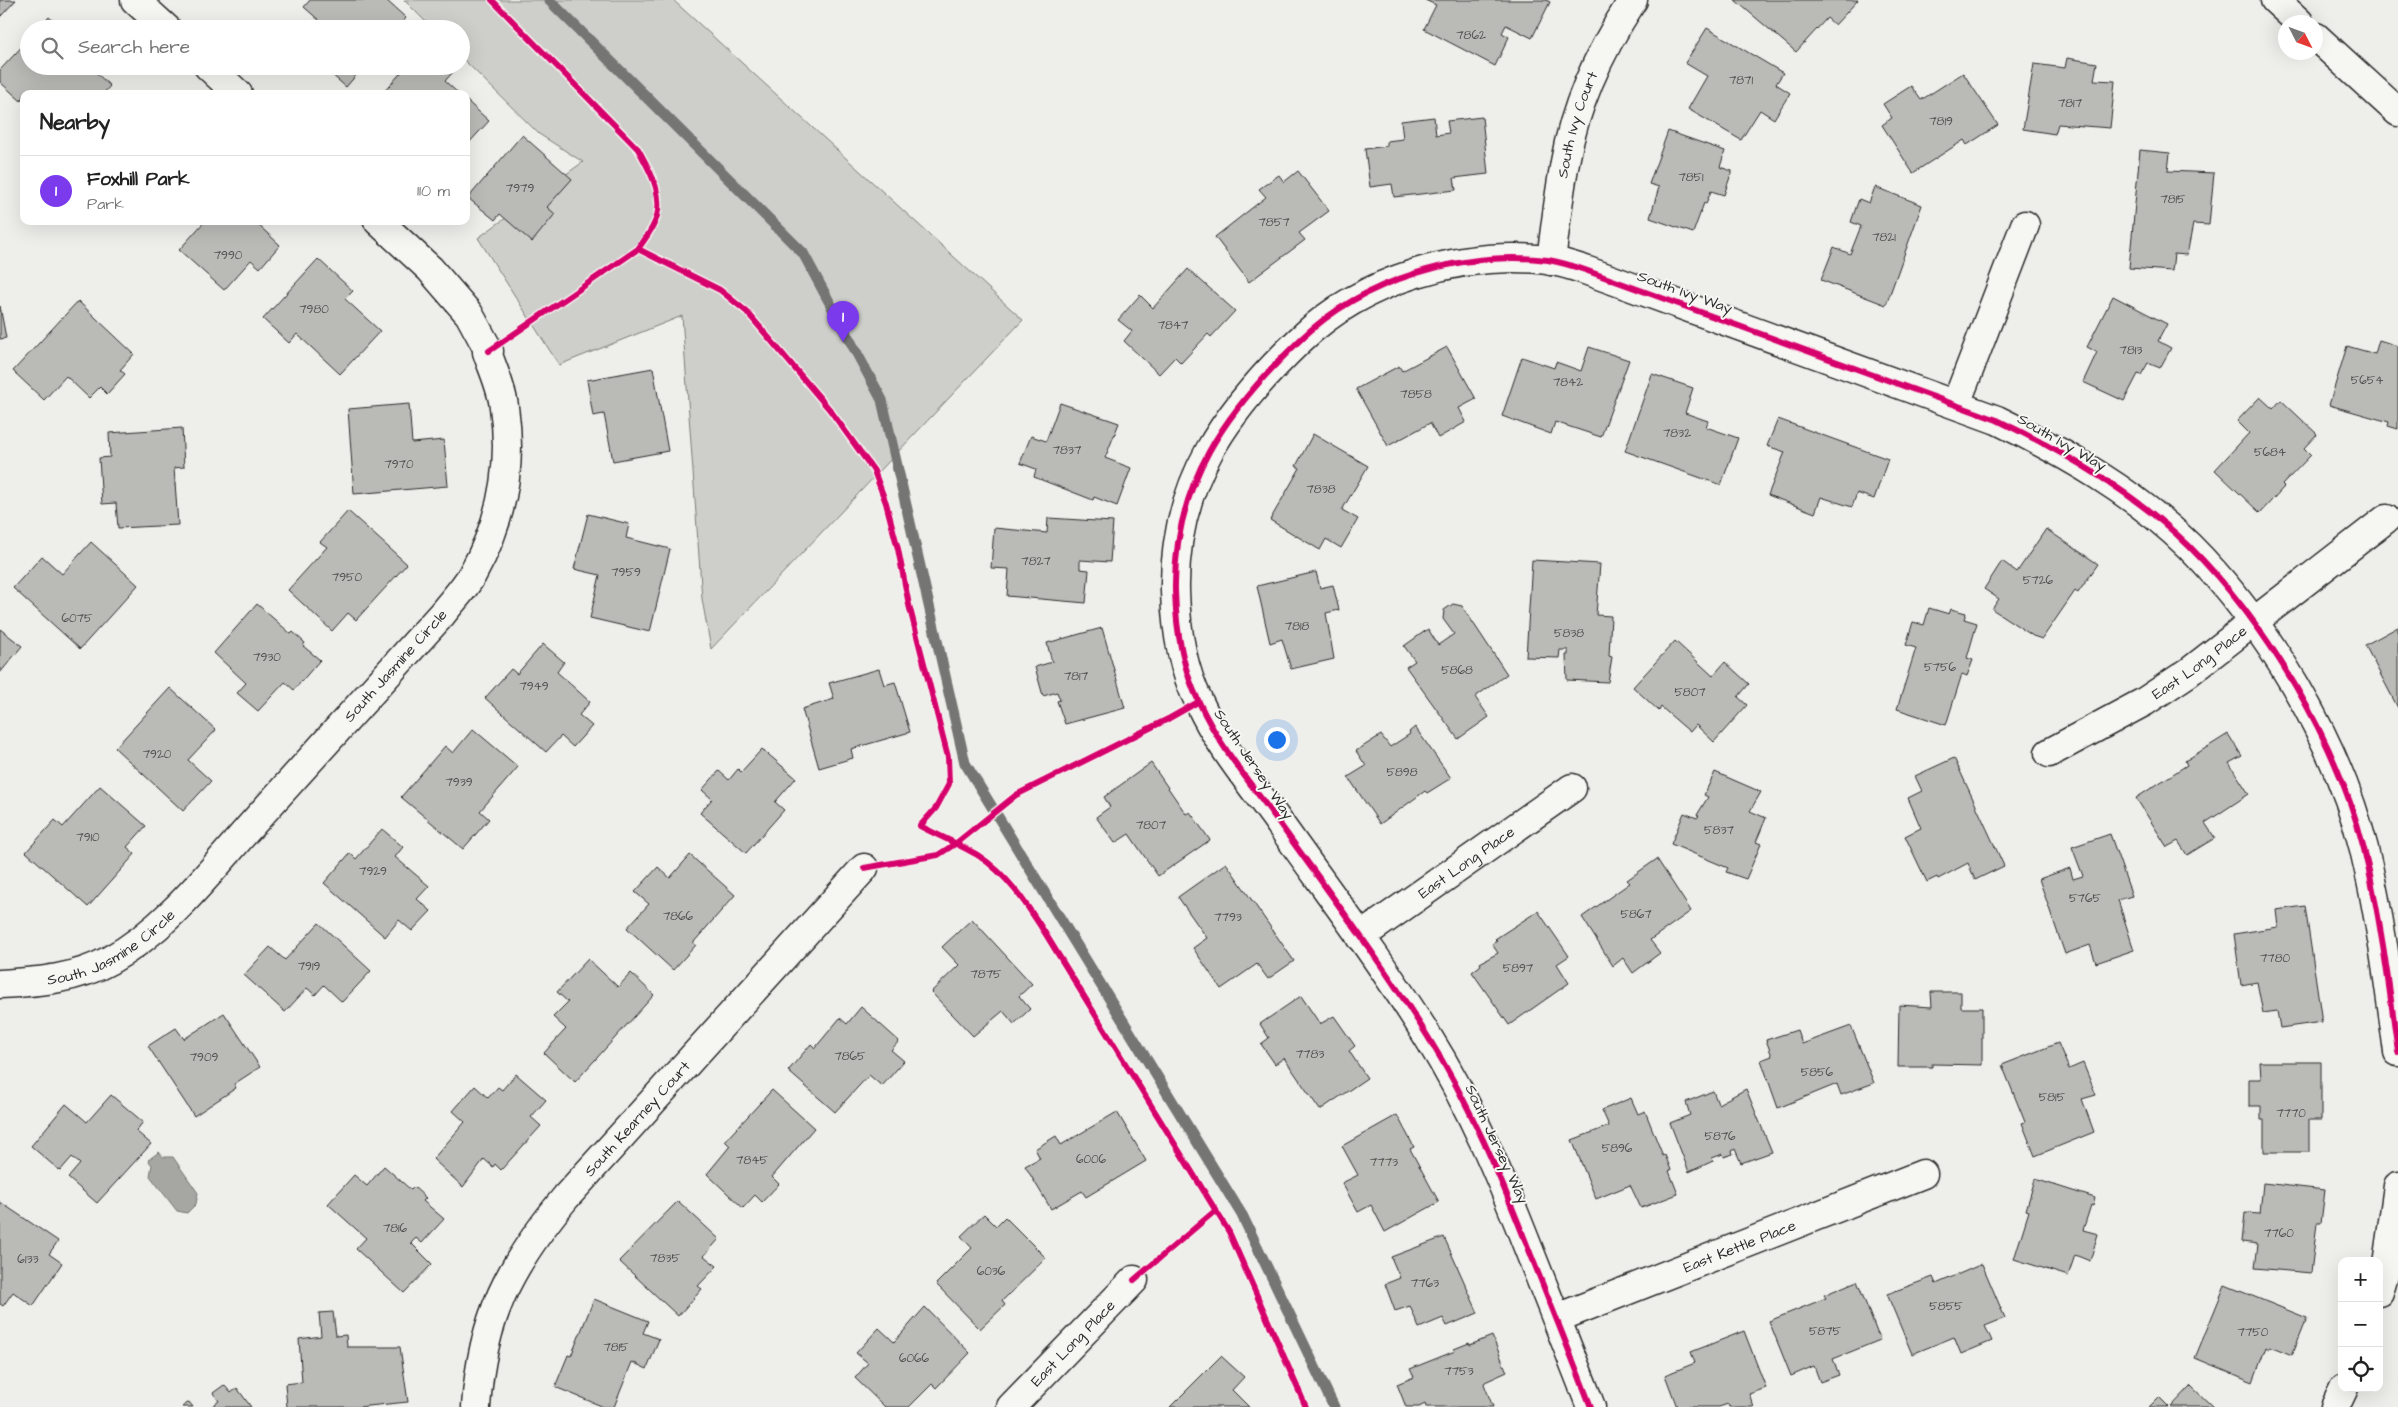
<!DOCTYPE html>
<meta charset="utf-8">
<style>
body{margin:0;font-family:"Architects Daughter",sans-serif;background:#f2f2f2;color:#222}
.controls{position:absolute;right:15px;bottom:15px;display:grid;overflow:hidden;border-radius:10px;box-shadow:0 5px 20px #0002}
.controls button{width:45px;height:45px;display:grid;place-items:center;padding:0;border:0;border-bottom:1px solid #e0e0e0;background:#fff;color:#222;font:25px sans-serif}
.compass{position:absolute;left:2278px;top:15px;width:45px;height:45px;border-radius:50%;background:#fff;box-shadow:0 5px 20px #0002;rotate:132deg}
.you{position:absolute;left:1276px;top:739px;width:18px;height:18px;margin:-12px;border:4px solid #fff;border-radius:50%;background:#1a73e8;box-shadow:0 0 0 8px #1a73e833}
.badge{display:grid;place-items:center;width:32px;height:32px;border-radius:50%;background:#7c3aed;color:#fff;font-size:16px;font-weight:700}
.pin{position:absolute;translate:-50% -41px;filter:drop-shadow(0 1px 2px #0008)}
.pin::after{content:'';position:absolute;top:26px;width:18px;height:15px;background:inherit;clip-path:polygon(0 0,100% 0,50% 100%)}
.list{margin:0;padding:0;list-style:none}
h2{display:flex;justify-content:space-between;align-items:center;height:65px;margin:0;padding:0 20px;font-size:21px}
h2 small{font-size:16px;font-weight:400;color:#767676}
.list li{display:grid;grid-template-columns:32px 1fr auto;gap:15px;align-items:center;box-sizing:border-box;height:70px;padding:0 20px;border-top:1px solid #e0e0e0}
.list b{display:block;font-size:19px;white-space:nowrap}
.list p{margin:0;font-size:16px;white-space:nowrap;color:#767676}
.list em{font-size:16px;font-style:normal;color:#767676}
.icon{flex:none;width:28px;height:28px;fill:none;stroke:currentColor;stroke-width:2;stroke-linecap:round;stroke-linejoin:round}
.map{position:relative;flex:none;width:2398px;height:1407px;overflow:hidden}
.search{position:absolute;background:#fff;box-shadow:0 5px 20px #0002;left:20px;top:20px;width:450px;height:55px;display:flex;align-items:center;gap:12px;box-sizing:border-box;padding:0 18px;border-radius:28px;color:#767676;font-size:19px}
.panel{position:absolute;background:#fff;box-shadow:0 5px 20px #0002;left:20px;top:90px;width:450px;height:135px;border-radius:10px}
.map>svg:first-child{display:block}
.green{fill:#cececa;stroke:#7c7c7a}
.water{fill:#a6a6a3;stroke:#757573}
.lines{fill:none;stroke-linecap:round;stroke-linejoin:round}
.stream{stroke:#757573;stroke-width:11}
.building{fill:#babab7;stroke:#2b2b2b}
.minor-casing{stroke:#2b2b2b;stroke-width:31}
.secondary-casing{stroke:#2b2b2b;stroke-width:31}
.minor{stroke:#f6f6f2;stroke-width:28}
.secondary{stroke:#f6f6f2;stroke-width:28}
.cycleway-casing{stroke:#f6f6f2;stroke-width:9}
.cycleway{stroke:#d6006c;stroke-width:6}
.labels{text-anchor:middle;stroke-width:4;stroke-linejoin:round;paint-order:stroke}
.number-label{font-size:12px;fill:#4f4f4e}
.street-label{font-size:15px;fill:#2b2b2b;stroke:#f6f6f2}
</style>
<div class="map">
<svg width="2398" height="1407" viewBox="0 0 2398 1407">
<rect width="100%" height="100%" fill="#eeeeea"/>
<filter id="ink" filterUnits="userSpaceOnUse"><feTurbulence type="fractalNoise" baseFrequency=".02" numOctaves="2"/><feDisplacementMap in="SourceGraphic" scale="10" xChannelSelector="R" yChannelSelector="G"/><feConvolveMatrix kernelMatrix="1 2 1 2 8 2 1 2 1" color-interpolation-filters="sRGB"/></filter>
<g filter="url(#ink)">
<path class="green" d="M404 0H673L1023 320 711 649 702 599 682 316 559 365 478 238 583 162 539 134 461 57V29H433Z"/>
<path class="water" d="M159 1152 163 1157H173L198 1193 196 1204 187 1213 177 1211 150 1176 152 1165 148 1160Z"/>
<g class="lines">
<path class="stream" d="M549 0 803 253 882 400 965 763 1242 1215 1334 1407"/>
</g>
<path class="building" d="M0 0H16L0 17Z
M310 0H386L406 18 397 29H329L304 7Z
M1425 0H1546L1550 2 1532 38 1506 25 1502 33 1509 37 1495 66 1424 29 1436 5Z
M1735 0H1858L1835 25 1827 18 1796 52Z
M49 17 62 29H38Z
M1707 28 1783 73 1776 84 1790 93 1774 119 1760 110 1741 140 1688 109 1707 76 1685 63Z
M29 39V66H89L110 86 103 94 29 93 24 94 21 101 0 82V70Z
M2067 58 2097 63 2094 80 2115 81 2110 128 2058 124 2055 134 2023 129 2034 64 2065 68Z
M322 66H364L346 87Z
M407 66H446L453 72 445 81 459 94H382Z
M1963 73 1998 125 1967 145 1964 140 1913 173 1882 125 1892 118 1883 104 1911 86 1921 100Z
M466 100 489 121 466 146Z
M1434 117 1436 135 1449 133 1447 121 1482 117 1488 174 1454 178 1456 190 1394 197 1392 184 1370 187 1365 149 1387 146V141L1403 139 1401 121Z
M1668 131 1725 151 1720 167 1732 171 1724 195 1711 191 1706 204 1704 203 1693 233 1650 218 1659 187 1649 184Z
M522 135 572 179 547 207 555 214 532 242 500 214 495 220 468 198Z
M2140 150 2170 153 2168 171 2214 173 2209 225 2193 224 2187 255 2174 254 2172 271 2129 268Z
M1298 171 1329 211 1299 233 1305 240 1249 282 1215 237 1266 197 1259 189 1279 175 1284 182Z
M1875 187 1922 205 1886 305 1821 280 1834 247 1850 254 1861 226 1851 222 1859 199 1869 203Z
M205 221H254L280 245 260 268 251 260 224 290 179 250Z
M318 259 353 291 345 299 380 331 340 374 297 334 289 343 263 319Z
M1188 269 1235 311 1211 337 1208 334 1181 363 1175 357 1159 374 1124 341 1132 331 1118 320 1140 295 1153 308Z
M2113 296 2167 324 2158 341 2171 348 2160 368 2148 363 2141 375 2138 374 2124 401 2083 382 2097 352 2087 347Z
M78 301 134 354 120 370 125 374 107 394 100 387 89 398 66 376 44 400 13 371Z
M0 306 6 338 0 339Z
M2379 340 2398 346V429L2388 426 2389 422 2329 405 2347 346 2375 354Z
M1447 347 1476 399 1459 408 1466 422 1438 438 1430 423 1388 446 1356 389 1399 366 1402 371Z
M1589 347 1629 360 1601 437 1555 422 1551 434 1502 416 1522 357 1554 368 1556 362 1581 371Z
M653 368 668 451 613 461 604 414 593 416 587 380Z
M1652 374 1693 388 1685 413 1708 421 1706 427 1738 438 1721 485 1625 451Z
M2260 397 2273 409 2281 400 2317 434 2304 448 2311 455 2282 485 2284 487 2260 513 2215 470 2249 433 2237 421Z
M1060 403 1119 423 1105 458 1131 468 1117 506 1094 497 1093 500 1034 477 1036 469 1020 463 1031 436 1046 441Z
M409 404 412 443 444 440 448 486 354 494 348 409Z
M1778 419 1888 459 1874 499 1857 493 1852 507 1821 497 1815 513 1768 495 1785 452 1767 446Z
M182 428 184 467 174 468 178 525 118 528 116 503 102 504 99 458 110 457 109 433Z
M1313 434 1368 466 1342 510 1358 519 1341 548 1326 539 1320 550 1270 520 1300 468 1296 466Z
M348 511 407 564 356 620 348 613 332 631 288 590 327 547 320 542Z
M588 514 629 524 626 538 670 549 650 632 590 618 600 575 574 569Z
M1048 518 1113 522 1110 562 1080 560V569L1089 570 1086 603 1007 596 1009 569 991 568 994 528 1047 533Z
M2046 529 2098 564 2078 593 2075 591 2042 639 2033 636 1992 609 1999 599 1984 589 2002 561 2017 572Z
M91 542 138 585 80 649 13 588 42 556 62 574Z
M1532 560 1600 564 1596 615 1611 616 1609 656 1612 657 1608 682 1567 680 1566 655H1568V650H1560L1559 658 1526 657Z
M1316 572 1320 588 1333 585 1339 610 1326 613 1334 659 1291 669 1282 639 1270 643 1257 586Z
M257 604 291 634 293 632 305 643 303 646 320 660 294 690 285 682 258 711 237 693 246 683 214 653Z
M1453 604 1462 606 1507 674 1475 697 1489 717 1458 739 1406 667 1415 661 1404 646 1428 629 1438 645 1454 634 1443 619 1444 610Z
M1929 608 1949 614 1951 609 1966 613 1964 619 1977 623 1967 658 1973 660 1967 676 1962 674 1946 725 1897 709 1916 648 1906 645 1913 622 1924 625Z
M2398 627V708L2365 645Z
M1102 628 1125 708 1065 724 1057 701 1060 700 1057 692 1043 696 1035 667 1052 662 1047 643Z
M0 629 22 646 0 673Z
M1675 641 1713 676 1725 662 1749 684 1738 697 1747 705 1714 742 1696 725 1690 732 1661 707 1659 711 1633 687Z
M543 644 564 662 557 672 590 702 579 715 592 726 573 747 561 736 546 752 485 698 511 669 517 674Z
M879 669 884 685 895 682 910 732 851 749 853 758 819 768 802 709 834 699 829 683Z
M170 688 216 730 188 760 211 781 183 811 115 748Z
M1415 727 1451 778 1427 793 1425 791 1380 824 1348 777 1366 766 1356 751 1381 735 1390 747 1410 734 1409 732Z
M473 729 518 767 480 811 489 819 463 849 401 797 445 746 453 753Z
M2228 734 2242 756 2229 763 2249 794 2205 823 2215 838 2187 855 2178 841 2167 847 2136 798 2187 765 2185 761Z
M762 749 796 778 775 802 784 810 746 853 700 813 712 799 702 790 719 771 729 780 738 769 741 772Z
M1954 758 2004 866 1975 880 1968 863 1938 879 1937 877 1927 882 1905 836 1921 828 1908 798 1922 791 1915 776Z
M1151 763 1186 814 1190 812 1210 840 1158 876 1129 834 1115 843 1096 817 1110 807 1104 797Z
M1715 772 1761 792 1750 811 1766 818 1756 842 1761 844 1746 879 1726 872 1728 868 1671 844 1684 813 1697 818 1699 816 1697 815 1708 797 1704 795Z
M100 786 146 826 127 847 135 854 88 907 26 852 55 820 63 827Z
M382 829 403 847 395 857 429 886 417 899 431 911 412 931 399 920 385 937 324 883 350 853 356 859Z
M2110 834 2132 896 2118 900 2134 950 2096 963 2090 945 2065 954 2039 879 2070 868 2073 879 2083 876 2072 847Z
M690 855 735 895 693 943 696 945 673 970 627 928 649 904 635 892 658 867 670 878Z
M1657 859 1691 911 1650 940 1660 953 1633 973 1623 958 1613 966 1582 917 1630 883 1627 880Z
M1226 863 1294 961 1268 979 1257 964 1221 989 1193 948 1207 938 1178 897Z
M2305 906 2322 1022 2280 1028 2277 1011 2263 1013 2257 982 2241 985 2234 934 2278 927 2276 910Z
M1538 911 1569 956 1557 964 1569 983 1509 1025 1472 972 1481 965 1480 963 1498 953 1492 944 1497 941 1495 939Z
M972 919 1032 984 1019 996 1030 1009 1014 1024 1003 1011 973 1036 931 992 959 965 942 947Z
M319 923 371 971 342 1002 324 985 315 995 307 988 285 1012 244 975 270 947 285 960Z
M588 959 618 987 631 973 654 995 575 1082 544 1053 566 1029 553 1017 568 1002 557 992Z
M1931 992H1961V1008H1982V1065L1932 1064V1067H1898L1899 1005 1932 1007Z
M1301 996 1320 1024 1334 1016 1355 1046 1349 1051 1367 1078 1320 1110 1284 1058 1275 1064 1261 1044 1269 1038 1260 1024Z
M861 1007 899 1041 891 1050 904 1061 882 1086 869 1075 835 1112 788 1071 811 1044 815 1048 840 1018 847 1024Z
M224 1013 260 1067 234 1084 236 1088 194 1116 148 1046 176 1028 184 1039Z
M1851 1026 1874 1083 1841 1095 1837 1084 1778 1108 1761 1060 1772 1056 1766 1040 1797 1030 1802 1044Z
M2058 1043 2069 1069 2083 1063 2096 1095 2082 1099 2094 1132 2035 1156 2022 1123 2025 1122 2002 1065Z
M2260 1062H2321V1120H2309V1152H2264V1120H2261V1106H2249V1079H2261Z
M516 1074 546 1100 531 1117 541 1126 501 1170 495 1164 493 1167 484 1159 463 1187 433 1159 465 1122 453 1111 475 1086 488 1098 498 1087 502 1090Z
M1746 1089 1772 1152 1741 1163 1735 1149 1732 1151 1733 1154 1724 1157 1723 1154 1712 1158 1713 1161 1689 1172 1670 1123 1690 1115 1686 1102 1713 1091 1718 1104Z
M772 1090 814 1128 772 1177 779 1184 762 1202 755 1195 743 1208 707 1174 730 1146 725 1141Z
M111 1095 143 1122 136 1131 151 1144 97 1203 68 1178 80 1164 72 1157 60 1171 31 1146 66 1104 87 1122Z
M1631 1098 1638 1114 1645 1111 1663 1156 1665 1155 1671 1170 1669 1171 1678 1194 1641 1208 1630 1185 1596 1199 1572 1140 1609 1126 1602 1110Z
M1117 1112 1146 1161 1086 1197 1082 1191 1051 1209 1025 1166 1040 1158 1035 1149 1056 1136 1061 1145Z
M1397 1115 1414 1147 1410 1149 1439 1202 1385 1232 1371 1205 1358 1212 1342 1183 1358 1175 1342 1146Z
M384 1166 411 1190 414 1187 426 1198 423 1201 444 1219 422 1243 416 1238 411 1243 432 1264 404 1293 356 1249 366 1238 328 1204 354 1175 367 1186Z
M2035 1179 2095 1198 2093 1206 2091 1205 2083 1230 2098 1234 2090 1261 2075 1255 2068 1276 2014 1259 2029 1211 2026 1210Z
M2263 1183 2325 1190 2321 1223H2317L2311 1273 2255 1268 2258 1244 2242 1242 2245 1213 2260 1214Z
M678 1201 719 1239 704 1256 717 1266 698 1286 702 1289 678 1316 619 1261Z
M0 1202 58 1241 49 1254 62 1263 33 1306 13 1292 3 1306 0 1304Z
M984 1214 996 1226 1005 1217 1046 1258 1002 1301 1005 1305 980 1329 936 1284 972 1248 961 1236Z
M1444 1237 1478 1313 1447 1326 1443 1318 1419 1328 1410 1306 1395 1311 1385 1284 1400 1278 1391 1257Z
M1982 1264 2005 1318 1985 1326 1992 1341 1961 1354 1954 1337 1912 1354 1887 1294 1933 1277 1936 1284Z
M1857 1281 1880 1340 1833 1359 1839 1375 1820 1382 1814 1366 1791 1376 1769 1321 1826 1298 1824 1295Z
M2225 1285 2307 1318 2292 1355 2270 1346 2269 1349 2266 1347 2253 1382 2195 1358Z
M594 1299 648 1321 643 1333 659 1339 647 1369 632 1362 614 1407H604L555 1387 568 1355 571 1356Z
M925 1307 970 1353 936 1388 932 1384 909 1407H885L855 1378 868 1363 856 1353 879 1328 894 1342Z
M333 1312 336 1336 346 1335 347 1347H400L408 1402 358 1407H287L285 1384 302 1382 299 1339 321 1336 319 1313Z
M1744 1331 1766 1388 1749 1394 1754 1407H1729L1728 1404 1719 1407H1677L1665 1375 1695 1363 1691 1352Z
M1492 1336 1507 1372 1485 1382 1484 1384 1493 1407H1426L1425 1404 1419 1407H1406L1397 1384 1414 1377 1410 1369 1455 1351 1454 1349 1469 1343 1470 1345Z
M1221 1356 1244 1377 1232 1390 1249 1407H1170Z
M224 1385 231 1393 237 1388 251 1407H211L219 1401 213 1393Z
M2191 1386 2213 1407H2171Z
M2159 1397 2169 1407H2149Z
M189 1402 193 1407H182Z"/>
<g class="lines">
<g class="minor-casing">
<g id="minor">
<path d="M135 0 167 29"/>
<path d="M208 66 238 94"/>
<path id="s1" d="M1551 261C1555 228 1559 194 1565 162 1575 104 1601 49 1633 0"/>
<path d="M1956 404 2025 225"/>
<path id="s2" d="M2049 753 2144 702 2189 672 2386 519"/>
<path id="s3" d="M1360 937 1572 788"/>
<path id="s4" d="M0 984C37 982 77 979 110 960 168 928 210 871 254 822 317 753 379 683 442 614 452 601 464 589 472 575 502 522 513 467 504 407 502 388 493 370 487 352L489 351 469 314 430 269 378 221"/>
<path d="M2379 1292 2387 1264 2398 1186"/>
<path id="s5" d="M1557 1318 1923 1174"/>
<path id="s6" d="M476 1407C482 1317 509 1266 566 1197L864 868"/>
<path id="s7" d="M1011 1407 1134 1280"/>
<path d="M1591 1407C1571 1355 1550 1303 1529 1250 1500 1176 1470 1104 1428 1037 1381 961 1326 889 1275 817 1248 780 1218 744 1199 702 1182 668 1176 628 1175 591 1173 483 1226 411 1300 340 1363 279 1462 250 1548 260 1560 262 1573 266 1585 270L1997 420C2065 453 2134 492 2189 546 2267 624 2337 741 2364 849 2380 915 2389 984 2398 1052"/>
<path d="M2335 1407 2344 1388"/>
</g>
</g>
<g class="secondary-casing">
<path id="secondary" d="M2275 0 2299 22
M2316 37 2398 112"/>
</g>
<use href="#minor" class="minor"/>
<use href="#secondary" class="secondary"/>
<g class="cycleway-casing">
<path id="cycleway" d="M492 0 638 149C651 172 667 200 653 226 649 234 643 242 638 249L720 290 747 312 830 410 874 471 886 503 898 549 909 605 948 757 949 784 936 808 920 826C939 836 961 845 979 856 1008 875 1027 905 1045 933L1229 1232 1306 1407
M489 351 638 249
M864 868 938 855 955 844 1016 795 1168 719 1198 702
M1134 1280 1216 1210
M1591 1407C1571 1355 1550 1303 1529 1250 1500 1176 1470 1104 1428 1037 1381 961 1326 889 1275 817 1248 780 1218 744 1199 702 1182 668 1176 628 1175 591 1173 483 1226 411 1300 340 1363 279 1462 250 1548 260 1560 262 1573 266 1585 270L1997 420C2065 453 2134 492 2189 546 2267 624 2337 741 2364 849 2380 915 2389 984 2398 1052"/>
</g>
<use href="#cycleway" class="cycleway"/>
</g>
</g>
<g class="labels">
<g class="number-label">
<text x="1471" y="39">7862</text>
<text x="1741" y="84">7871</text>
<text x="2070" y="107">7817</text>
<text x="1941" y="125">7819</text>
<text x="1691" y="181">7851</text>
<text x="520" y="192">7979</text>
<text x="2173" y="203">7815</text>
<text x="1274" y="226">7857</text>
<text x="1884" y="241">7821</text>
<text x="228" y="259">7990</text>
<text x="314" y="313">7980</text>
<text x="1173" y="329">7847</text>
<text x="2131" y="354">7813</text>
<text x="2367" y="384">5654</text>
<text x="1568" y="386">7842</text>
<text x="1416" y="398">7858</text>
<text x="1677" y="437">7832</text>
<text x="1067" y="454">7837</text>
<text x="2270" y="456">5684</text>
<text x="399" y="468">7970</text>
<text x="1321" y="493">7838</text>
<text x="1036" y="565">7827</text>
<text x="626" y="576">7959</text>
<text x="347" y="581">7950</text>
<text x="2038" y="584">5726</text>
<text x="77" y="622">6075</text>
<text x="1297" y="630">7818</text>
<text x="1569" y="637">5838</text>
<text x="267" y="661">7930</text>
<text x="1940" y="671">5756</text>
<text x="1457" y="674">5868</text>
<text x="1076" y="680">7817</text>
<text x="534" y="690">7949</text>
<text x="1690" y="696">5807</text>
<text x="157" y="758">7920</text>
<text x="1402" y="776">5898</text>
<text x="459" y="786">7939</text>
<text x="1151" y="829">7807</text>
<text x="1719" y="834">5837</text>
<text x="88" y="841">7910</text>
<text x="373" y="875">7929</text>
<text x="2085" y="902">5765</text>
<text x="1636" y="918">5867</text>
<text x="678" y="920">7866</text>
<text x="1228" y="921">7793</text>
<text x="2275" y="962">7780</text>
<text x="309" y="970">7919</text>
<text x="1518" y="972">5897</text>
<text x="986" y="978">7875</text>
<text x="1310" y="1058">7783</text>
<text x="850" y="1060">7865</text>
<text x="204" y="1061">7909</text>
<text x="1817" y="1076">5856</text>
<text x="2052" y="1101">5815</text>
<text x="2291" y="1117">7770</text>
<text x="1720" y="1140">5876</text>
<text x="1617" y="1152">5896</text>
<text x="1091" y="1163">6006</text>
<text x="752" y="1164">7845</text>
<text x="1384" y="1166">7773</text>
<text x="395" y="1232">7816</text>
<text x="2279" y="1237">7760</text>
<text x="665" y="1262">7835</text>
<text x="28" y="1263">6133</text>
<text x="991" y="1275">6036</text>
<text x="1425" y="1287">7763</text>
<text x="1946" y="1310">5855</text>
<text x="1825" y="1335">5875</text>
<text x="2253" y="1336">7750</text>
<text x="616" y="1351">7815</text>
<text x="914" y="1362">6066</text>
<text x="1459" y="1375">7753</text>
</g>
<g class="street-label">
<text dy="5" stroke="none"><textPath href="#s1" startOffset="139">South Ivy Court</textPath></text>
<text transform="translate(1685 292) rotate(20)" y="5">South Ivy Way</text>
<text transform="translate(2062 442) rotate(30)" y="5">South Ivy Way</text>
<text dy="5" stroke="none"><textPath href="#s2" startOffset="176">East Long Place</textPath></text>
<text dy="5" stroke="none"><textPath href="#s4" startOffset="525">South Jasmine Circle</textPath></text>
<text transform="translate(1254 764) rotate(56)" y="5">South Jersey Way</text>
<text dy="5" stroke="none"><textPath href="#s3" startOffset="130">East Long Place</textPath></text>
<text dy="5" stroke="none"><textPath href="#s4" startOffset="120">South Jasmine Circle</textPath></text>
<text dy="5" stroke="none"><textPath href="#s6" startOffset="339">South Kearney Court</textPath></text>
<text transform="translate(1497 1144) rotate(65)" y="5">South Jersey Way</text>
<text dy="5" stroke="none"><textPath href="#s5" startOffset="196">East Kettle Place</textPath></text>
<text dy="5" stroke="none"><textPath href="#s7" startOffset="89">East Long Place</textPath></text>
</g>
</g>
</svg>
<div class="controls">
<button>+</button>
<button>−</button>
<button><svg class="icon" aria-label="locate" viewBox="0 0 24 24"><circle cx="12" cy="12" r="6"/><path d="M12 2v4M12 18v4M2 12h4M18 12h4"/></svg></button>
</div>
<svg class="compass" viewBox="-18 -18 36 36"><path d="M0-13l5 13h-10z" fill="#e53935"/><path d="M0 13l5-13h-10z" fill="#767676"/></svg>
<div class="you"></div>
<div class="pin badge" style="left:843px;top:342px">1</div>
<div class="search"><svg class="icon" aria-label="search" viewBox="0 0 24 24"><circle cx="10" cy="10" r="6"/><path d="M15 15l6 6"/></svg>Search here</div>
<section class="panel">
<h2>Nearby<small></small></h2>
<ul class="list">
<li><span class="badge">1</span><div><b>Foxhill Park</b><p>Park</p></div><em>110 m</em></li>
</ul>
</section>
</div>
